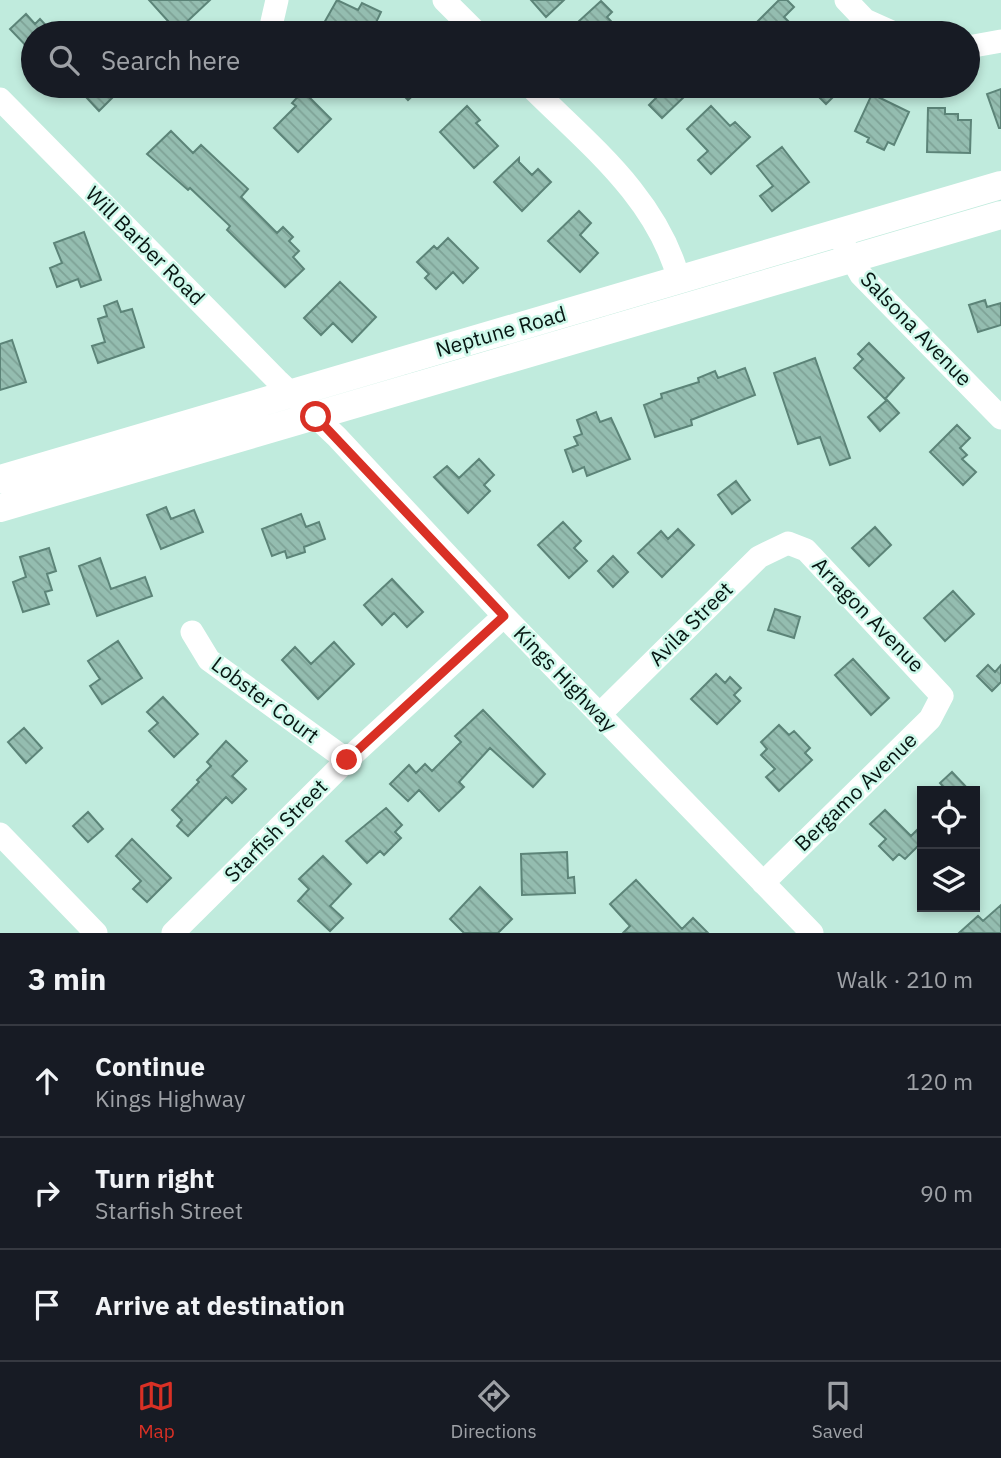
<!DOCTYPE html>
<meta charset="utf-8">
<style>
body{margin:0;font-family:"IBM Plex Sans",sans-serif;background:#242831;color:#f1f3f6}
.controls{position:absolute;right:21px;bottom:21px;display:grid;overflow:hidden;border-radius:0px;box-shadow:0 4px 10px #0003}
.controls button{width:63px;height:63px;display:grid;place-items:center;padding:0;border:0;border-bottom:2px solid #363941;background:#171b24;color:#f1f3f6;font:35px sans-serif}
.stop{position:absolute;width:21px;height:21px;margin:-16px;border:5px solid #d93025;border-radius:50%;background:#fff}
.stop.end{background:#d93025;border-color:#fff;box-shadow:0 2px 7px #0008}
.list{margin:0;padding:0;list-style:none}
h2{display:flex;justify-content:space-between;align-items:center;height:91px;margin:0;padding:0 28px;font-size:30px}
h2 small{font-size:23px;font-weight:400;color:#9ea1a6}
.list li{display:grid;grid-template-columns:46px 1fr auto;gap:21px;align-items:center;box-sizing:border-box;height:112px;padding:0 28px;border-top:2px solid #363941}
.list b{display:block;font-size:26px;white-space:nowrap}
.list p{margin:0;font-size:23px;white-space:nowrap;color:#9ea1a6}
.list em{font-size:23px;font-style:normal;color:#9ea1a6}
.icon{flex:none;width:38px;height:38px;fill:none;stroke:currentColor;stroke-width:2;stroke-linecap:round;stroke-linejoin:round}
.map{position:relative;flex:none;width:1001px;height:933px;overflow:hidden}
.search{position:absolute;background:#171b24;box-shadow:0 4px 10px #0003;left:21px;right:21px;top:21px;height:77px;display:flex;align-items:center;gap:18px;box-sizing:border-box;padding:0 24px;border-radius:38px;color:#9ea1a6;font-size:26px}
.sheet{height:427px;background:#171b24}
nav{display:flex;justify-content:space-around;align-items:center;box-sizing:border-box;height:98px;border-top:2px solid #363941;background:#171b24;font-size:19px;color:#9ea1a6}
nav a{display:grid;justify-items:center;gap:4px}
nav .on{color:#d93025}
.map>svg:first-child{display:block}
.building{fill:url(#building-back-hatch);stroke:#5c8478;stroke-width:2}
.lines{fill:none;stroke-linecap:round;stroke-linejoin:round}
.minor{stroke:#fff;stroke-width:23}
.major{stroke:#fff;stroke-width:28}
.route{stroke:#d93025;stroke-width:9}
.labels{text-anchor:middle;stroke-width:5;stroke-linejoin:round;paint-order:stroke}
.street-label{font-size:21px;fill:#071612;stroke:#cdf8ea}
</style>
<div class="map">
<svg width="1001" height="933" viewBox="0 0 1001 933">
<defs>
<pattern id="building-back-hatch" width="6" height="6" patternUnits="userSpaceOnUse" patternTransform="scale(1.75)"><rect width="6" height="6" fill="#94bdb0"/><path d="M-1 5l2 2M0 0l6 6M5-1l2 2" fill="none" stroke="#7ea296"/></pattern>
</defs>
<rect width="100%" height="100%" fill="#c0ebdd"/>
<path class="building" d="M149 0H210L177 31Z
M337 0 358 10 362 3 381 12 371 33H346L324 23Z
M531 0H564L546 17Z
M779 0H787L794 7 784 17 800 33H746Z
M601 1 612 12 607 17 622 33H566Z
M26 14 35 24 40 19 53 33H33V53L10 29Z
M98 86H124L99 111 86 97Z
M395 86H423L408 100Z
M648 86H677L686 95 662 118 649 105 658 96Z
M808 86H844L826 104Z
M1001 89V128H999L987 94Z
M303 91 331 119 298 152 274 128 296 106 292 103Z
M872 94 909 112 894 145 888 142 884 150 867 142 869 138 855 131Z
M467 106 480 120 476 123 498 146 474 168 440 132Z
M711 106 730 126 735 122 750 137 711 174 698 160 708 151 687 129Z
M928 108H945V114H958V120H971L970 153 927 152Z
M171 131 193 153 201 145 248 189 241 197 277 233 283 227 293 237 289 241 299 251 293 257 304 269 285 287 227 230 230 226 190 188 188 190 147 154Z
M782 147 809 182 772 211 760 196 773 186 757 166Z
M519 158V162L532 175 538 169 551 182 522 211 494 182Z
M579 211 591 223 580 235 598 253 580 272 548 241Z
M84 232 101 280 81 287 78 279 57 287 50 268 62 263 54 243Z
M448 238 478 268 463 283 453 272 436 289 425 278 429 274 417 262 434 246 437 249Z
M340 282 376 317 352 342 333 323 321 335 304 318Z
M985 300 987 307 1001 303V325L978 332 969 305Z
M117 301 121 312 132 309 144 347 98 363 92 346 105 342 98 319 107 316 104 306Z
M12 340 26 382 0 390V344Z
M869 343 904 378 885 399 854 368 863 359 858 354Z
M815 358 850 458 830 465 820 437 798 444 774 373Z
M745 368 755 395 691 420 692 425 655 437 644 405 662 398 661 394 699 382 698 378 715 371 718 378Z
M887 400 899 413 880 431 868 417Z
M596 412 600 422 611 418 630 459 587 476 584 467 573 472 565 450 578 445 574 437 582 434 577 420Z
M957 425 970 438 960 448 967 455 962 459 976 472 963 485 930 452Z
M479 459 494 475 484 485 490 491 468 513 434 477 447 466 459 478Z
M736 481 750 500 732 514 718 495Z
M166 507 171 519 194 510 203 532 161 549 147 515Z
M301 514 306 527 319 522 325 539 304 547 305 552 287 558 285 551 272 556 262 529Z
M563 522 581 541 574 548 587 561 569 578 538 545Z
M875 527 891 545 869 566 852 548Z
M678 529 694 545 662 577 638 553 661 531 668 539Z
M49 548 56 571 47 574 52 590 45 592 49 604 23 612 13 582 26 577 20 557Z
M613 556 628 572 613 587 598 571Z
M100 558 111 589 145 577 152 596 97 616 79 566Z
M392 579 423 612 407 627 394 613 382 625 364 605Z
M953 591 974 614 945 641 924 618Z
M775 609 800 617 794 638 768 630Z
M118 641 142 678 102 704 90 686 100 679 88 661Z
M334 642 354 664 318 699 282 660 295 647 311 664Z
M853 659 889 698 871 715 835 675Z
M988 665 995 672 1001 665V682L992 691 977 676Z
M716 674 725 683 730 677 741 688 734 695 740 701 717 724 691 699Z
M163 697 198 734 174 757 149 731 158 723 147 712Z
M483 710 545 774 533 787 490 748 459 782 464 787 439 811 419 790 408 801 390 784 409 765 416 773 425 764 432 771 461 742 455 736Z
M779 725 789 735 794 731 810 748 805 753 812 760 779 791 766 777 775 769 761 755 767 749 761 742Z
M24 728 42 748 26 763 8 742Z
M226 741 247 761 232 776 246 789 232 803 226 797 188 836 177 826 182 820 172 810 199 782 197 780 211 766 207 762Z
M952 772 970 791H947L940 783Z
M386 808 402 825 395 832 401 838 384 855 380 851 367 863 346 841Z
M885 810 911 836 922 825V842L905 859 899 854 893 860 879 846 886 839 870 824Z
M88 812 103 829 88 842 73 826Z
M132 839 171 878 147 902 133 889 141 881 116 856Z
M567 852 568 878 574 877 575 893 522 895 521 854Z
M323 856 351 884 330 906 343 918 330 931 298 901 309 889 299 879Z
M636 880 682 929 693 918 708 933H623L630 926 610 904Z
M480 887 512 919 498 933H464L450 919Z
M1001 905V933H959L978 916 983 921Z"/>
<g class="lines">
<path class="minor" d="M444 0 477 33
M846 0 865 20 894 33
M271 26 277 0
M968 47 1001 41
M530 86C588 144 657 197 679 280
M0 99 277 380 337 437 504 616 812 933
M844 245 861 275 1001 418
M192 632 209 660 347 760
M600 714 759 557 788 543 806 550 942 696 930 719 763 883
M0 834 96 933
M173 933 347 760 504 616"/>
<path class="major" d="M0 479 1001 185
M0 508 1001 215"/>
</g>
<g class="lines">
<path class="route" d="M316 417 504 616 347 760"/>
</g>
<g class="labels">
<g class="street-label">
<text transform="translate(145 246) rotate(45)" y="7">Will Barber Road</text>
<text transform="translate(916 329) rotate(46)" y="7">Salsona Avenue</text>
<text transform="translate(501 332) rotate(-16)" y="7">Neptune Road</text>
<text transform="translate(868 615) rotate(46)" y="7">Arragon Avenue</text>
<text transform="translate(691 624) rotate(-45)" y="7">Avila Street</text>
<text transform="translate(565 679) rotate(46)" y="7">Kings Highway</text>
<text transform="translate(265 700) rotate(37)" y="7">Lobster Court</text>
<text transform="translate(856 792) rotate(-44)" y="7">Bergamo Avenue</text>
<text transform="translate(276 831) rotate(-45)" y="7">Starfish Street</text>
</g>
</g>
</svg>
<div class="controls">
<button><svg class="icon" aria-label="locate" viewBox="0 0 24 24"><circle cx="12" cy="12" r="6"/><path d="M12 2v4M12 18v4M2 12h4M18 12h4"/></svg></button>
<button><svg class="icon" aria-label="layers" viewBox="0 0 24 24"><path d="M12 4l9 5-9 5-9-5zM3 14l9 5 9-5"/></svg></button>
</div>
<div class="stop" style="left:316px;top:417px"></div>
<div class="stop end" style="left:347px;top:760px"></div>
<div class="search"><svg class="icon" aria-label="search" viewBox="0 0 24 24"><circle cx="10" cy="10" r="6"/><path d="M15 15l6 6"/></svg>Search here</div>
</div>
<section class="sheet">
<h2>3 min<small>Walk · 210 m</small></h2>
<ul class="list">
<li><svg class="icon" aria-label="ahead" viewBox="0 0 24 24"><path d="M12 20V5M6 11l6-6 6 6"/></svg><div><b>Continue</b><p>Kings Highway</p></div><em>120 m</em></li>
<li><svg class="icon" aria-label="right" viewBox="0 0 24 24"><path d="M7 20v-9h11M14 6l5 5-5 5"/></svg><div><b>Turn right</b><p>Starfish Street</p></div><em>90 m</em></li>
<li><svg class="icon" aria-label="arrive" viewBox="0 0 24 24"><path d="M6 21V4h12l-3 4 3 4H6"/></svg><div><b>Arrive at destination</b></div></li>
</ul>
</section>
<nav>
<a class="on"><svg class="icon" aria-label="map" viewBox="0 0 24 24"><path d="M3 6l6-2 6 2 6-2v14l-6 2-6-2-6 2zM9 4v14M15 6v14"/></svg>Map</a>
<a><svg class="icon" aria-label="directions" viewBox="0 0 24 24"><path d="M12 3l9 9-9 9-9-9zM9 14v-3h6M13 9l2 2-2 2"/></svg>Directions</a>
<a><svg class="icon" aria-label="saved" viewBox="0 0 24 24"><path d="M7 4h10v16l-5-4-5 4z"/></svg>Saved</a>
</nav>
